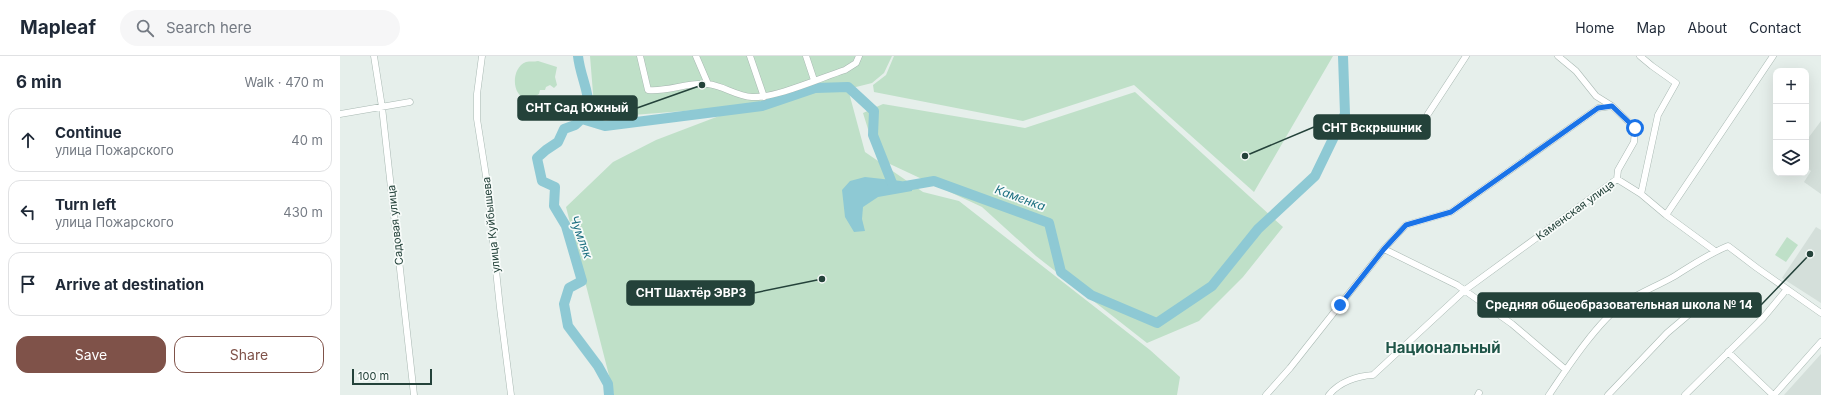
<!DOCTYPE html>
<meta charset="utf-8">
<style>
body{margin:0;font-family:Inter,sans-serif;background:#f6f6f7;color:#1f2937}
.controls{position:absolute;right:12px;top:12px;display:grid;overflow:hidden;border-radius:8px;box-shadow:0 4px 16px #0002}
.controls button{width:36px;height:36px;display:grid;place-items:center;padding:0;border:0;border-bottom:1px solid #e0e1e3;background:#fff;color:#1f2937;font:20px sans-serif}
.scale{position:absolute;left:12px;bottom:10px;width:80px;box-sizing:border-box;padding-left:4px;border:2px solid #24423a;border-top:0;font-size:11px;line-height:14px;white-space:nowrap;color:#24423a;-webkit-text-stroke:3px #f7fbf9;paint-order:stroke}
.stop{position:absolute;width:12px;height:12px;margin:-9px;border:3px solid #1a73e8;border-radius:50%;background:#fff}
.stop.end{background:#1a73e8;border-color:#fff;box-shadow:0 1px 4px #0008}
.list{margin:0;padding:0;list-style:none}
h2{display:flex;justify-content:space-between;align-items:center;height:52px;margin:0;padding:0 16px;font-size:17px}
h2 small{font-size:13px;font-weight:400;color:#747a83}
.list li{display:grid;grid-template-columns:26px 1fr auto;gap:12px;align-items:center;box-sizing:border-box;height:64px;margin:0 8px 8px;padding:0 8px;border:1px solid #e0e1e3;border-radius:12px}
.list b{display:block;font-size:15px;white-space:nowrap}
.list p{margin:0;font-size:13px;white-space:nowrap;color:#747a83}
.list em{font-size:13px;font-style:normal;color:#747a83}
.actions{display:flex;gap:8px;padding:12px 16px}
.actions a{flex:1;padding:9px 0;border:1px solid #7f5249;border-radius:12px;text-align:center;font-size:14px;color:#7f5249}
.actions .main{background:#7f5249;color:#fff}
.icon{flex:none;width:22px;height:22px;fill:none;stroke:currentColor;stroke-width:2;stroke-linecap:round;stroke-linejoin:round}
.map{position:relative;flex:none;width:1481px;height:339px;overflow:hidden}
header{display:flex;align-items:center;gap:24px;box-sizing:border-box;height:56px;padding:0 20px;background:#fff;border-bottom:1px solid #e0e1e3}
header strong{font-size:19px}
nav{display:flex;gap:22px;margin-inline-start:auto;font-size:14px}
.search{width:280px;height:36px;background:#f6f6f7;display:flex;align-items:center;gap:10px;box-sizing:border-box;padding:0 14px;border-radius:22px;color:#747a83;font-size:15px}
main{display:flex}
aside{flex:1;background:#fff}
.map>svg:first-child{display:block}
.built{fill:#d4dfda}
.green{fill:#bfe0c8}
.water{fill:#8ec9d4}
.lines{fill:none;stroke-linecap:round;stroke-linejoin:round}
.river{stroke:#8ec9d4;stroke-width:10}
.minor-casing{stroke:#a8b8b2;stroke-width:7}
.minor{stroke:#fff;stroke-width:6}
.route{stroke:#1a73e8;stroke-width:5}
.labels{text-anchor:middle;stroke-width:3.5;stroke-linejoin:round;paint-order:stroke}
.street-label{font-size:11px;fill:#24423a;stroke:#f7fbf9}
.water-label{font-size:12px;font-style:italic;fill:#1c6f80;stroke:#f7fbf9}
.district-label{font-size:15px;font-weight:bold;fill:#1f5548;stroke:#f7fbf9}
.leader{fill:none;stroke:#24423a;stroke-width:1.5}
.callout-dot{fill:#24423a;stroke:#f7fbf9;stroke-width:1.5}
.callout{fill:#24423a;stroke:#24423a;stroke-width:1.5}
.callout-label{font-size:12px;text-anchor:middle;font-weight:bold;fill:#fff}
</style>
<header>
<strong>Mapleaf</strong>
<div class="search"><svg class="icon" aria-label="search" viewBox="0 0 24 24"><circle cx="10" cy="10" r="6"/><path d="M15 15l6 6"/></svg>Search here</div>
<nav><a>Home</a><a>Map</a><a>About</a><a>Contact</a></nav>
</header>
<main>
<aside>
<h2>6 min<small>Walk · 470 m</small></h2>
<ul class="list">
<li><svg class="icon" aria-label="ahead" viewBox="0 0 24 24"><path d="M12 20V5M6 11l6-6 6 6"/></svg><div><b>Continue</b><p>улица Пожарского</p></div><em>40 m</em></li>
<li><svg class="icon" aria-label="left" viewBox="0 0 24 24"><path d="M17 20v-9H6M10 6l-5 5 5 5"/></svg><div><b>Turn left</b><p>улица Пожарского</p></div><em>430 m</em></li>
<li><svg class="icon" aria-label="arrive" viewBox="0 0 24 24"><path d="M6 21V4h12l-3 4 3 4H6"/></svg><div><b>Arrive at destination</b></div></li>
</ul>
<div class="actions"><a class="main">Save</a><a>Share</a></div>
</aside>
<div class="map">
<svg width="1481" height="339" viewBox="0 0 1481 339">
<rect width="100%" height="100%" fill="#e6efeb"/>
<path class="built" d="M1481 65V138L1464 126 1471 115 1466 111V85Z
M1476 171 1481 174V247L1442 222Z
M1481 298V339H1444Z"/>
<path class="green" d="M250 0H552L544 17 532 27 512 32 478 27 407 50 255 62Z
M554 0H993L914 136 794 29 683 65 534 36 533 29 546 19Z
M198 5 217 11 215 21 217 29 214 32 210 29 206 31 205 34H200L199 38C196 40 191 42 187 42 172 42 170 12 186 6 190 5 194 6 198 5Z
M479 28 508 33 525 96 583 136 619 145 810 294 840 321 837 339H274L226 151 273 106 316 84 379 60Z
M795 36 943 171 903 221 859 265 807 287 696 200 642 151 537 102 523 57 543 48 685 72Z
M1447 181 1458 189 1446 206 1435 199Z"/>
<path class="water" d="M525 121 561 125 572 131V135L538 141 523 151 522 163 525 175 514 176 505 161 502 134 510 125Z"/>
<g class="lines">
<path class="river" d="M238 0C240 20 250 36 249 56L235 69 224 73 218 86 206 94 197 102 202 125 215 131 214 150 226 170 242 225 229 232 224 248 228 270 258 310 268 328 269 339
M242 63 265 70 422 50 475 32 508 31 534 55 533 79 554 132 594 125 709 167 721 216 751 239 817 267 872 230 918 173 975 120 1005 58 1003 0"/>
<g class="minor-casing">
<path id="minor" d="M34 0 42 51 74 339
M142 0 137 38V63L146 120 160 252 171 339
M300 0 308 34C328 36 348 26 368 28 384 30 396 40 412 41 436 42 480 22 505 14L516 7 519 0
M356 0 368 28
M410 0 424 41
M466 0 474 24
M1218 0 1236 15 1256 40 1272 50
M1300 0 1312 10 1336 27 1318 59 1301 138
M0 58 70 46
M1088 58 1126 0
M1326 159 1375 195
M1044 193 1117 229 1172 268 1226 314
M1388 296 1433 339
M926 339 950 312 1044 193 1066 169 1111 156 1258 52 1272 50 1295 72 1294 86 1278 114 1277 123
M989 339C999 326 1017 320 1033 319L1125 234 1277 123 1301 138 1326 159 1433 0
M1138 339 1139 337
M1209 339C1227 312 1258 265 1284 247 1299 237 1317 230 1333 221 1351 210 1368 198 1388 190L1417 212 1481 257
M1268 339 1327 277 1360 249
M1345 339 1423 262 1447 233
M1434 339 1481 286"/>
</g>
<use href="#minor" class="minor"/>
</g>
<g class="lines">
<path class="route" d="M1000 249 1044 193 1066 169 1111 156 1258 52 1272 50 1295 72"/>
</g>
<g class="labels">
<g class="street-label">
<text transform="translate(1235 154) rotate(-36)" y="4">Каменская улица</text>
<text transform="translate(55 169) rotate(-96)" y="4">Садовая улица</text>
<text transform="translate(151 169) rotate(-96)" y="4">улица Куйбышева</text>
</g>
<g class="water-label">
<text transform="translate(680 142) rotate(20)" y="4">Каменка</text>
<text transform="translate(241 181) rotate(70)" y="4">Чумляк</text>
</g>
<g class="district-label">
<text x="1103" y="297">Национальный</text>
</g>
</g>
<path class="leader" d="M362 29L297 52M905 100L974 71M482 223L414 237M1470 198L1421 249"/>
<g class="callout-dot">
<circle cx="362" cy="29" r="4"/>
<circle cx="905" cy="100" r="4"/>
<circle cx="482" cy="223" r="4"/>
<circle cx="1470" cy="198" r="4"/>
</g>
<g class="callout">
<rect x="178" y="40" width="119" height="24" rx="4"/>
<rect x="974" y="59" width="116" height="24" rx="4"/>
<rect x="287" y="225" width="127" height="24" rx="4"/>
<rect x="1138" y="237" width="283" height="24" rx="4"/>
</g>
<g class="callout-label">
<text x="237" y="56">СНТ Сад Южный</text>
<text x="1032" y="76">СНТ Вскрышник</text>
<text x="351" y="241">СНТ Шахтёр ЭВРЗ</text>
<text x="1279" y="253">Средняя общеобразовательная школа № 14</text>
</g>
</svg>
<div class="controls">
<button>+</button>
<button>−</button>
<button><svg class="icon" aria-label="layers" viewBox="0 0 24 24"><path d="M12 4l9 5-9 5-9-5zM3 14l9 5 9-5"/></svg></button>
</div>
<div class="scale">100 m</div>
<div class="stop" style="left:1295px;top:72px"></div>
<div class="stop end" style="left:1000px;top:249px"></div>
</div>
</main>
